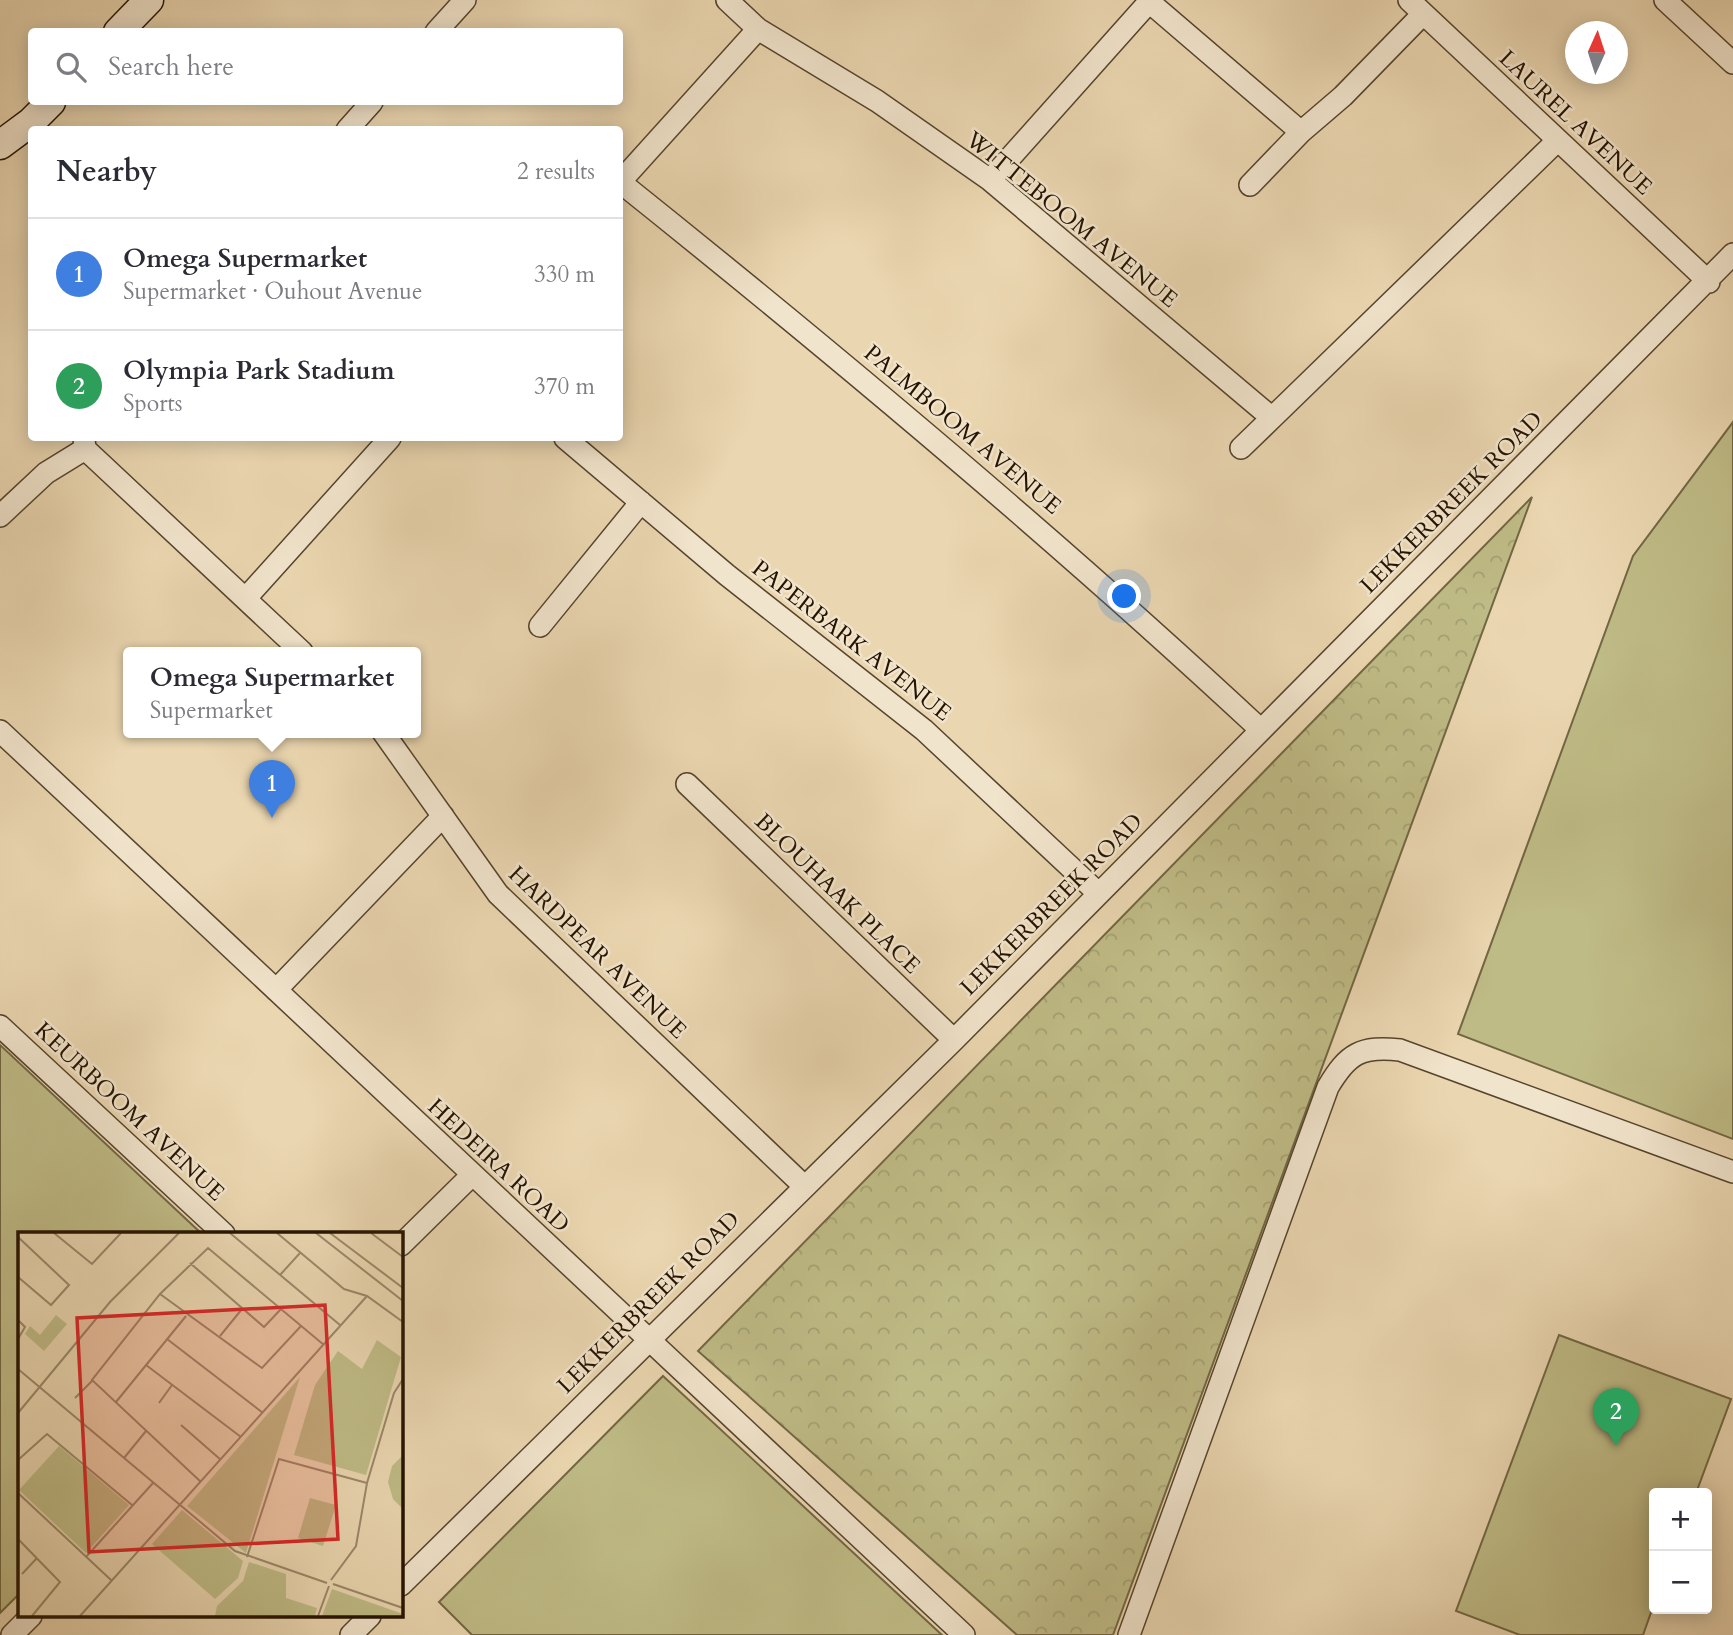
<!DOCTYPE html>
<meta charset="utf-8">
<style>
body{margin:0;font-family:Cardo,serif;background:#f7f7f7;color:#2b2b33}
.controls{position:absolute;right:21px;bottom:21px;display:grid;overflow:hidden;border-radius:7px;box-shadow:0 4px 18px #0003}
.controls button{width:63px;height:63px;display:grid;place-items:center;padding:0;border:0;border-bottom:2px solid #e1e1e2;background:#fff;color:#2b2b33;font:35px sans-serif}
.compass{position:absolute;left:1565px;top:21px;width:63px;height:63px;border-radius:50%;background:#fff;box-shadow:0 4px 18px #0003;rotate:3deg}
.you{position:absolute;left:1125px;top:597px;width:24px;height:24px;margin:-18px;border:5px solid #fff;border-radius:50%;background:#1a73e8;box-shadow:0 0 0 10px #1a73e833}
.badge{display:grid;place-items:center;width:46px;height:46px;border-radius:50%;background:#8f2418;color:#fff;font-size:23px;font-weight:700}
.pin{position:absolute;translate:-50% -58px;filter:drop-shadow(0 2px 4px #0008)}
.pin::after{content:'';position:absolute;top:37px;width:24px;height:21px;background:inherit;clip-path:polygon(0 0,100% 0,50% 100%)}
.popup{position:absolute;left:123px;top:647px;width:298px;height:91px;box-sizing:border-box;display:grid;place-content:center;border-radius:7px;background:#fff;filter:drop-shadow(0 2px 5px #0005);font-size:23px;white-space:nowrap;color:#7c7c81}
.popup b{font-size:26px;color:#2b2b33}
.popup::after{content:'';position:absolute;left:50%;top:100%;margin-left:-14px;border:14px solid transparent;border-top-color:#fff}
.list{margin:0;padding:0;list-style:none}
h2{display:flex;justify-content:space-between;align-items:center;height:91px;margin:0;padding:0 28px;font-size:30px}
h2 small{font-size:23px;font-weight:400;color:#7c7c81}
.list li{display:grid;grid-template-columns:46px 1fr auto;gap:21px;align-items:center;box-sizing:border-box;height:112px;padding:0 28px;border-top:2px solid #e1e1e2}
.list b{display:block;font-size:26px;white-space:nowrap}
.list p{margin:0;font-size:23px;white-space:nowrap;color:#7c7c81}
.list em{font-size:23px;font-style:normal;color:#7c7c81}
.icon{flex:none;width:38px;height:38px;fill:none;stroke:currentColor;stroke-width:2;stroke-linecap:round;stroke-linejoin:round}
.map{position:relative;flex:none;width:1733px;height:1635px;overflow:hidden}
.search{position:absolute;background:#fff;box-shadow:0 4px 18px #0003;left:28px;top:28px;width:595px;height:77px;display:flex;align-items:center;gap:18px;box-sizing:border-box;padding:0 24px;border-radius:7px;color:#7c7c81;font-size:26px}
.panel{position:absolute;background:#fff;box-shadow:0 4px 18px #0003;left:28px;top:126px;width:595px;height:315px;border-radius:7px}
.map>svg:first-child{display:block}
.grass{fill:#bfbb86;stroke:#726743;stroke-width:2}
.park{fill:url(#park-crowns);stroke:#726743;stroke-width:2}
.lines{fill:none;stroke-linecap:round;stroke-linejoin:round}
.minor-casing{stroke:#56442c;stroke-width:24}
.secondary-casing{stroke:#251300;stroke-width:31}
.minor{stroke:#f1e4cc;stroke-width:21}
.secondary{stroke:#f1e4cc;stroke-width:28}
.labels{text-anchor:middle;stroke-width:5;stroke-linejoin:round;paint-order:stroke}
.street-label{font-size:23px;fill:#251300;stroke:#f1e4cc}
.inset-road{fill:none;stroke:#9b886a;stroke-width:2}
.view{fill:#d62828;fill-opacity:0.15;stroke:#d62828;stroke-width:3.5}
.inset-edge{fill:none;stroke:#251300;stroke-width:3.5}
</style>
<div class="map">
<svg width="1733" height="1635" viewBox="0 0 1733 1635">
<defs>
<pattern id="park-crowns" width="20" height="18" patternUnits="userSpaceOnUse" patternTransform="scale(1.75)"><rect width="20" height="18" fill="#bfbb86"/><path d="M2 6a3 3 0 1 1 6 0M12 15a3 3 0 1 1 6 0" fill="none" stroke="#a4a072"/></pattern>
</defs>
<rect width="100%" height="100%" fill="#ead6b0"/>
<filter id="stains"><feTurbulence type="fractalNoise" baseFrequency=".00286" numOctaves="4"/><feColorMatrix values="0 0 0 0 .2 0 0 0 0 .09 0 0 0 0 .02 0 0 0 .5 -.17"/></filter>
<radialGradient id="worn" r=".72"><stop offset=".6" stop-color="#630" stop-opacity="0"/><stop offset="1" stop-color="#630" stop-opacity=".3"/></radialGradient>
<path class="grass" d="M1733 422V1139L1458 1034 1633 556Z
M0 1045 202 1234H19V1594L0 1613Z
M1559 1335 1731 1399 1696 1493H1654V1604L1643 1635H1520L1456 1611Z
M663 1376 942 1635H472L439 1602Z"/>
<path class="park" d="M1532 497 1113 1635H1017L698 1351Z"/>
<g class="lines">
<g class="minor-casing">
<path id="minor" d="M727 0 758 29 877 101 990 180 1272 418 1557 141
M1147 0 1301 132 1343 96 1423 14
M1409 0 1709 282
M1665 0 1733 63
M436 32 465 0
M347 130 372 102
M990 180 1149 2
M620 182C840 358 1055 538 1261 730
M620 182 758 29
M1250 185 1301 132
M84 438 85 449 99 462 302 652
M565 438 727 575 924 730 1098 893
M1241 448 1272 418
M0 516 46 473 85 449
M246 598 390 438
M540 626 641 502
M0 731 964 1635
M383 732 498 894 804 1186
M687 784 954 1040
M276 990 443 816
M0 1026 224 1234
M401 1245 471 1176
M401 1585 954 1040 1733 254
M12 1635 31 1616
M351 1635 370 1616
M1129 1635 1328 1087C1348 1053 1361 1046 1400 1050L1733 1172"/>
</g>
<g class="secondary-casing">
<path id="secondary" d="M118 32 149 0
M0 145 31 122 51 102"/>
</g>
<use href="#minor" class="minor"/>
<use href="#secondary" class="secondary"/>
</g>
<g class="labels">
<g class="street-label">
<text transform="translate(1576 122) rotate(43)" y="8">LAUREL AVENUE</text>
<text transform="translate(1072 219) rotate(39)" y="8">WITTEBOOM AVENUE</text>
<text transform="translate(963 429) rotate(40)" y="8">PALMBOOM AVENUE</text>
<text transform="translate(1451 502) rotate(-45)" y="8">LEKKERBREEK ROAD</text>
<text transform="translate(852 640) rotate(38)" y="8">PAPERBARK AVENUE</text>
<text transform="translate(838 893) rotate(44)" y="8">BLOUHAAK PLACE</text>
<text transform="translate(1051 904) rotate(-45)" y="8">LEKKERBREEK ROAD</text>
<text transform="translate(598 952) rotate(44)" y="8">HARDPEAR AVENUE</text>
<text transform="translate(130 1111) rotate(43)" y="8">KEURBOOM AVENUE</text>
<text transform="translate(499 1165) rotate(43)" y="8">HEDEIRA ROAD</text>
<text transform="translate(648 1302) rotate(-45)" y="8">LEKKERBREEK ROAD</text>
</g>
</g>
<g transform="translate(18 1232)">
<rect width="385" height="385" fill="#ead6b0"/>
<path d="M38 83 49 92 26 119 7 102 12 94 22 103ZM359 108 383 125 348 243 276 223 297 153 320 119 344 137ZM41 214 111 273 68 321 1 258ZM385 223V277L375 267 370 250 374 234ZM292 266 318 273 305 314 280 306ZM164 278 225 329 220 346 197 367 134 312ZM231 330 268 342V366L299 376 297 384H197L199 374 225 349ZM314 357 385 382V384H304Z" fill="#bfbb86"/>
<path d="M282 145 228 321 169 274Z" fill="#bfbb86"/>
<path class="inset-road" d="M36 1 74 32 103 1M212 1 322 93M259 1 326 57 349 64 385 90M298 1 385 69M312 1 385 56M353 1 385 25M0 5 51 53 33 73 0 45M172 31 246 95 263 77M262 43 282 21M142 62 244 136 283 94M0 88 7 95 0 107M202 104 224 77M149 107 245 181M128 133 223 205M0 137 217 319 309 351M57 166 74 149M98 170 168 84M141 171 154 153M0 181 92 70 161 1M163 193 203 228M106 226 128 199M0 228 29 202 114 273M183 250 74 148 142 62 190 16 306 113M0 261 93 348M0 307 42 350 14 384M68 325 135 251M229 325 261 227 349 251M4 342 19 326M313 348 338 314 349 251 376 161 385 147M315 352 385 376M62 384 349 64M300 384 311 354"/>
<path class="view" d="M307 73 320 307 71 320 59 86Z"/>
<rect width="385" height="385" class="inset-edge"/>
</g>
<rect width="100%" height="100%" filter="url(#stains)"/>
<rect width="100%" height="100%" fill="url(#worn)"/>
</svg>
<div class="controls">
<button>+</button>
<button>−</button>
</div>
<svg class="compass" viewBox="-18 -18 36 36"><path d="M0-13l5 13h-10z" fill="#e53935"/><path d="M0 13l5-13h-10z" fill="#7c7c81"/></svg>
<div class="you"></div>
<div class="pin badge" style="left:272px;top:818px;background:#3f7fe0">1</div>
<div class="popup"><b>Omega Supermarket</b>Supermarket</div>
<div class="pin badge" style="left:1616px;top:1446px;background:#2e9e5b">2</div>
<div class="search"><svg class="icon" aria-label="search" viewBox="0 0 24 24"><circle cx="10" cy="10" r="6"/><path d="M15 15l6 6"/></svg>Search here</div>
<section class="panel">
<h2>Nearby<small>2 results</small></h2>
<ul class="list">
<li><span class="badge" style="background:#3f7fe0">1</span><div><b>Omega Supermarket</b><p>Supermarket · Ouhout Avenue</p></div><em>330 m</em></li>
<li><span class="badge" style="background:#2e9e5b">2</span><div><b>Olympia Park Stadium</b><p>Sports</p></div><em>370 m</em></li>
</ul>
</section>
</div>
